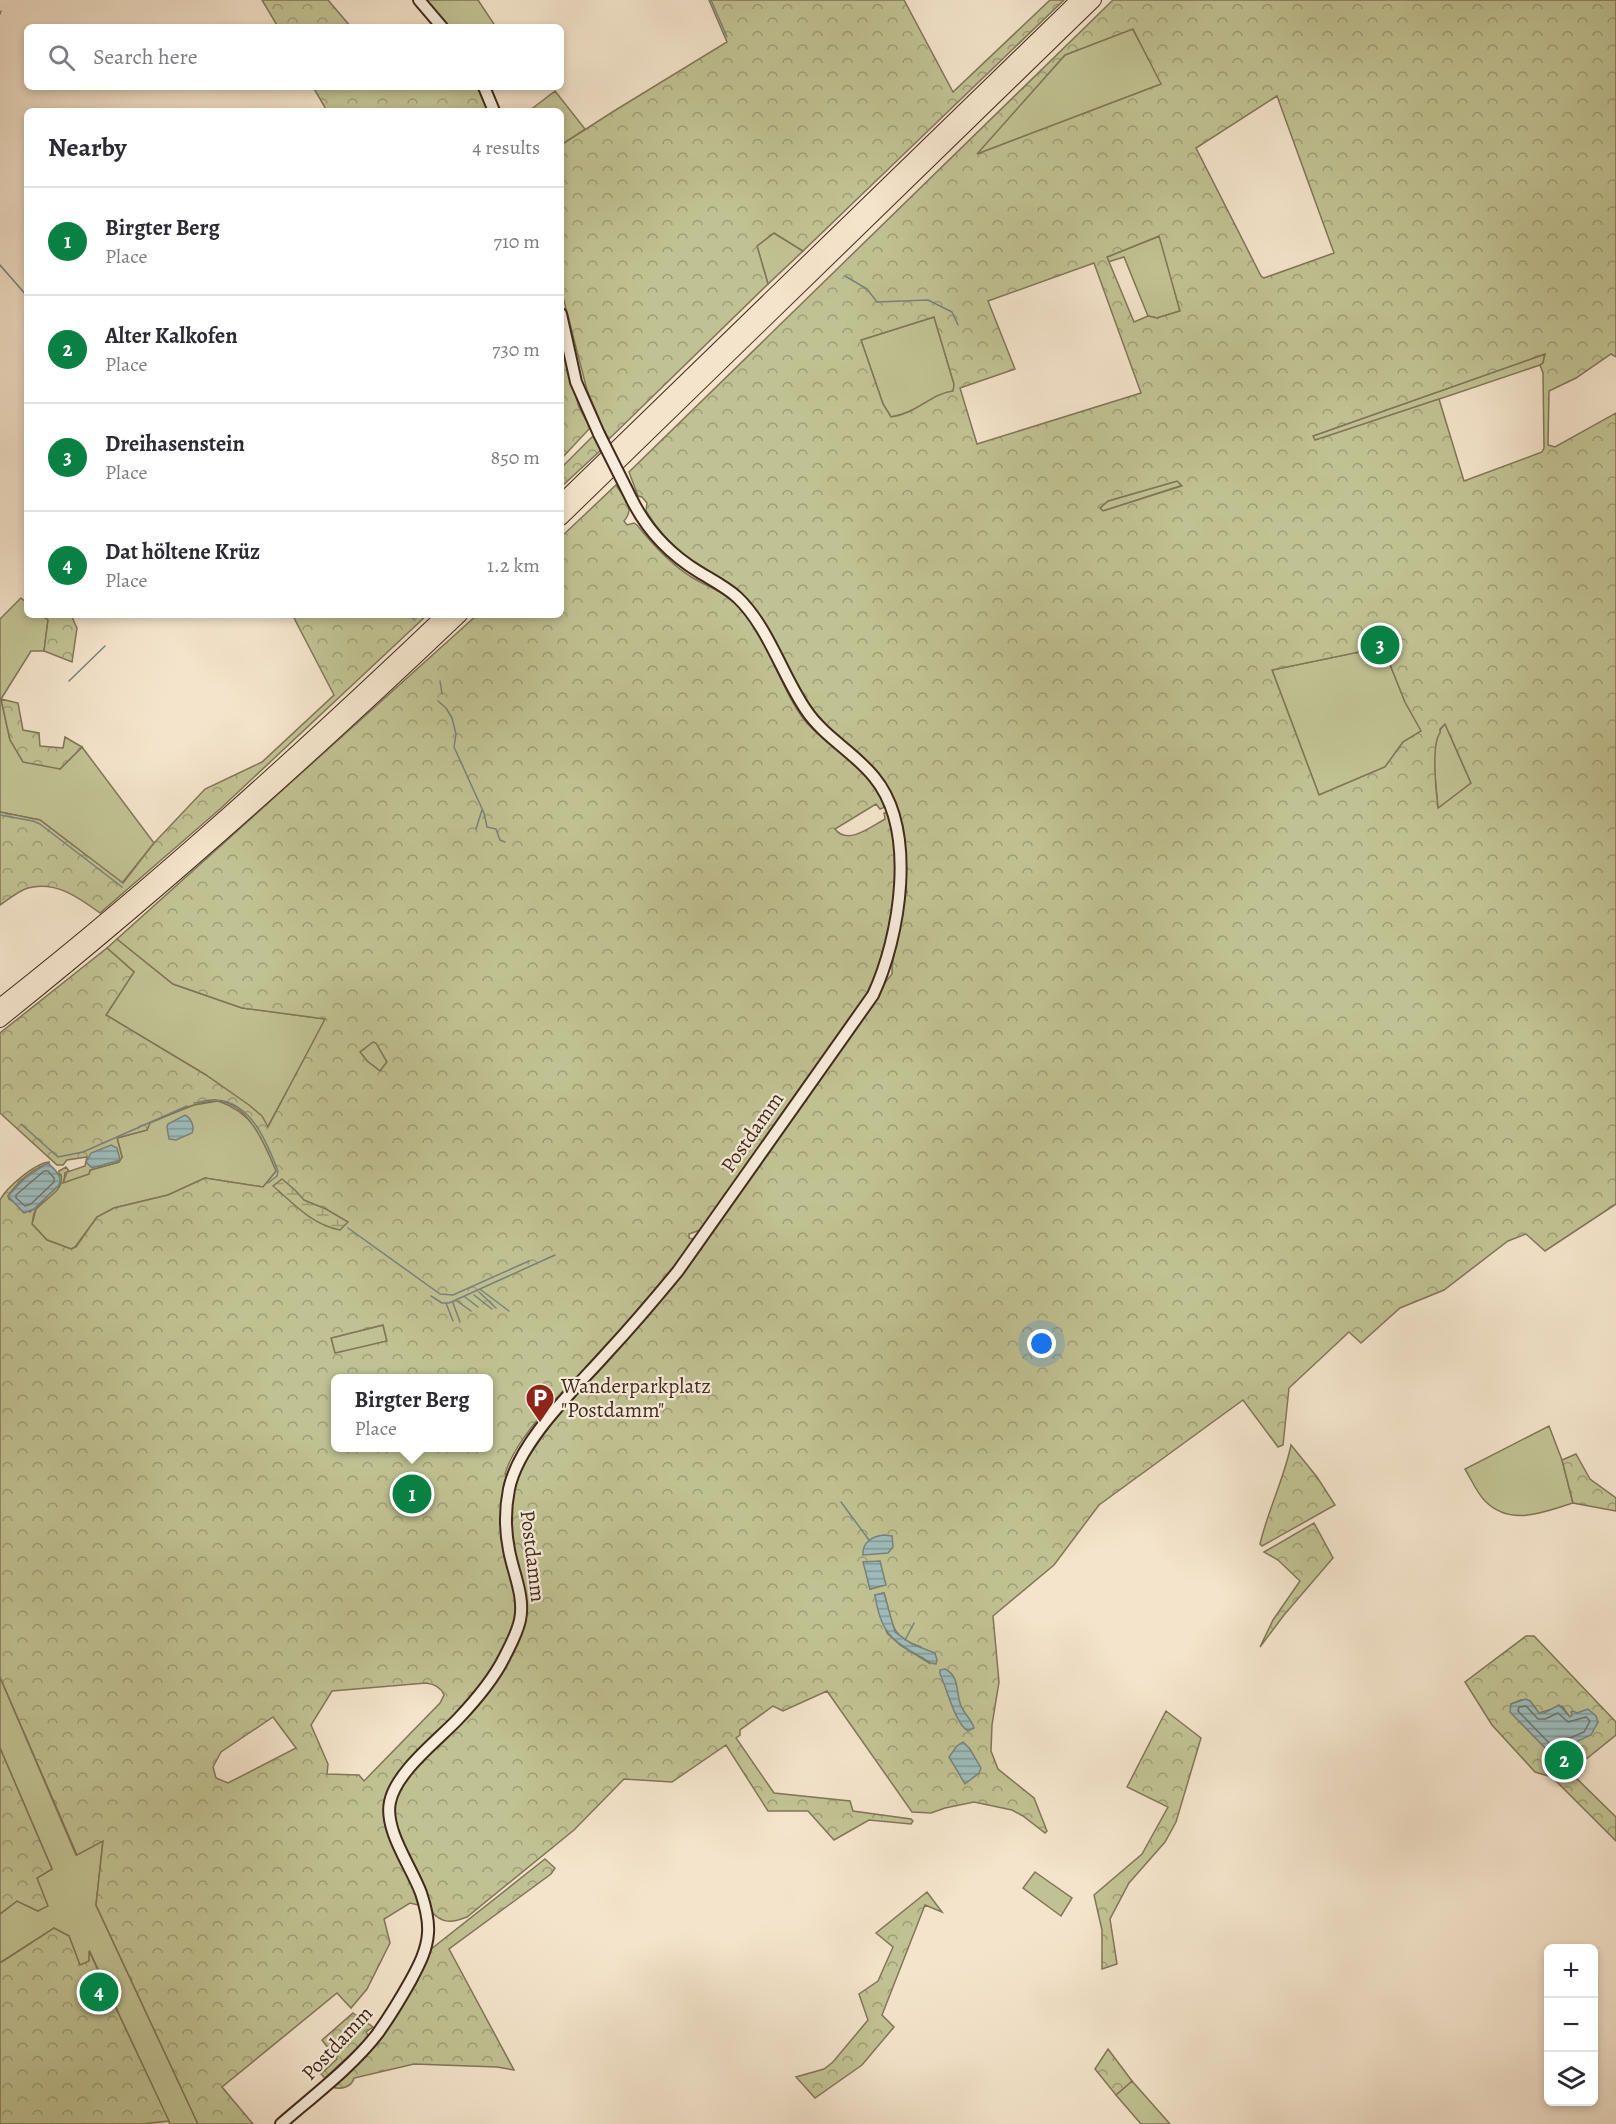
<!DOCTYPE html>
<meta charset="utf-8">
<style>
body{margin:0;font-family:Alegreya,serif;background:#f7f7f7;color:#2b2b33}
.controls{position:absolute;right:18px;bottom:18px;display:grid;overflow:hidden;border-radius:9px;box-shadow:0 3px 9px #0003}
.controls button{width:54px;height:54px;display:grid;place-items:center;padding:0;border:0;border-bottom:2px solid #e1e1e2;background:#fff;color:#2b2b33;font:30px sans-serif}
.you{position:absolute;left:1042px;top:1344px;width:21px;height:21px;margin:-15px;border:4px solid #fff;border-radius:50%;background:#1a73e8;box-shadow:0 0 0 9px #1a73e833}
.badge{display:grid;place-items:center;width:39px;height:39px;border-radius:50%;background:#0b8043;color:#fff;font-size:20px;font-weight:700}
.pin{position:absolute;translate:-50% -50%;border:3px solid #fff;box-shadow:0 2px 6px #0006}
.popup{position:absolute;left:331px;top:1374px;width:162px;height:78px;box-sizing:border-box;display:grid;place-content:center;border-radius:9px;background:#fff;filter:drop-shadow(0 2px 4px #0005);font-size:20px;white-space:nowrap;color:#7c7c81}
.popup b{font-size:22px;color:#2b2b33}
.popup::after{content:'';position:absolute;left:50%;top:100%;margin-left:-12px;border:12px solid transparent;border-top-color:#fff}
.list{margin:0;padding:0;list-style:none}
h2{display:flex;justify-content:space-between;align-items:center;height:78px;margin:0;padding:0 24px;font-size:26px}
h2 small{font-size:20px;font-weight:400;color:#7c7c81}
.list li{display:grid;grid-template-columns:39px 1fr auto;gap:18px;align-items:center;box-sizing:border-box;height:108px;padding:0 24px;border-top:2px solid #e1e1e2}
.list b{display:block;font-size:22px;white-space:nowrap}
.list p{margin:0;font-size:20px;white-space:nowrap;color:#7c7c81}
.list em{font-size:20px;font-style:normal;color:#7c7c81}
.icon{flex:none;width:33px;height:33px;fill:none;stroke:currentColor;stroke-width:2;stroke-linecap:round;stroke-linejoin:round}
.map{position:relative;flex:none;width:1616px;height:2124px;overflow:hidden}
.search{position:absolute;background:#fff;box-shadow:0 3px 9px #0003;left:24px;top:24px;width:540px;height:66px;display:flex;align-items:center;gap:15px;box-sizing:border-box;padding:0 21px;border-radius:9px;color:#7c7c81;font-size:22px}
.panel{position:absolute;background:#fff;box-shadow:0 3px 9px #0003;left:24px;top:108px;width:540px;height:510px;border-radius:9px}
.map>svg:first-child{display:block}
.green{fill:#c1c293;stroke:#827658;stroke-width:1.5}
.forest{fill:url(#forest-crowns);stroke:#827658;stroke-width:1.5;fill-rule:evenodd}
.wetland{fill:url(#wetland-marsh);stroke:#827658;stroke-width:1.5}
.water{fill:url(#water-rules);stroke:#79837d;stroke-width:1.5}
.lines{fill:none;stroke-linecap:round;stroke-linejoin:round}
.shore{stroke:#70746c;stroke-width:1.5}
.stream{stroke:#79837d;stroke-width:1.5}
.secondary-casing{stroke:#422b1c;stroke-width:14}
.highway-casing{stroke:#422b1c;stroke-width:16}
.secondary{stroke:#f8eddd;stroke-width:10}
.highway{stroke:#f4e4cb;stroke-width:14}
.secondary-bridge-casing{stroke:#422b1c;stroke-width:14;stroke-linecap:butt}
.secondary-bridge{stroke:#f8eddd;stroke-width:10}
.labels{text-anchor:middle;stroke-width:4.5;stroke-linejoin:round;paint-order:stroke}
.street-label{font-size:21px;fill:#422b1c;stroke:#f8eddd}
.poi-label{font-size:21px;fill:#422b1c;stroke:#f8eddd;text-anchor:start}
</style>
<div class="map">
<svg width="1616" height="2124" viewBox="0 0 1616 2124">
<defs>
<pattern id="forest-crowns" width="20" height="18" patternUnits="userSpaceOnUse" patternTransform="scale(1.5)"><rect width="20" height="18" fill="#c1c293"/><path d="M2 6a3 3 0 1 1 6 0M12 15a3 3 0 1 1 6 0" fill="none" stroke="#9e9e77"/></pattern>
<pattern id="wetland-marsh" width="20" height="14" patternUnits="userSpaceOnUse" patternTransform="scale(1.5)"><rect width="20" height="14" fill="#c1c293"/><path d="M1 5h8M5 5V1M11 12h8M15 12V8" fill="none" stroke="#9e9e77"/></pattern>
<pattern id="water-rules" width="6" height="5" patternUnits="userSpaceOnUse" patternTransform="scale(1.5)"><rect width="6" height="5" fill="#9ebdbd"/><path d="M0 2.5h6" fill="none" stroke="#829a99"/></pattern>
</defs>
<rect width="100%" height="100%" fill="#f4e4cb"/>
<filter id="stains"><feTurbulence type="fractalNoise" baseFrequency=".00333" numOctaves="4"/><feColorMatrix values="0 0 0 0 .2 0 0 0 0 .09 0 0 0 0 .02 0 0 0 .5 -.17"/></filter>
<radialGradient id="worn" r=".72"><stop offset=".6" stop-color="#630" stop-opacity="0"/><stop offset="1" stop-color="#630" stop-opacity=".3"/></radialGradient>
<path class="green" d="M426 0H478L494 24 490 27H448Z
M1132 28 1162 84 975 155 1065 55Z
M555 91 585 129 561 145V111H529Z
M774 233 803 251 768 284 757 246Z
M1160 236 1180 311 1157 318 1148 316 1124 257 1108 262 1107 257Z
M934 317 954 384V391C930 394 918 413 891 417L883 404 861 340Z
M1545 354 1543 363 1540 365 1315 441 1313 436Z
M1177 481 1183 485 1103 511 1100 508 1108 501Z
M21 598 27 603V615H41L48 620 44 651H31L1 699 10 740 60 769 82 747 154 843 122 883 40 820 0 812V619Z
M1383 647 1405 702 1422 731 1403 742 1385 767 1319 795 1272 670Z
M1445 724 1471 783 1438 809C1437 785 1427 741 1445 724Z
M117 939 173 984 242 1008 326 1019 267 1128 206 1075 106 1015 134 972 107 948Z
M373 1042 377 1043 387 1062 380 1071 367 1061 360 1052Z
M218 1101C254 1113 263 1139 277 1171L263 1187 205 1178 168 1195 114 1208 97 1217 75 1247 71 1249 47 1240 32 1224 36 1209 47 1199 61 1175 59 1174V1171L66 1167 69 1171 65 1173 64 1182 89 1174 90 1170 119 1162 122 1157 117 1138 147 1130 149 1123 194 1105Z
M383 1325 387 1341 335 1354 331 1338Z
M1549 1426 1562 1460 1573 1503C1543 1512 1511 1527 1485 1501 1477 1493 1471 1479 1465 1469Z
M0 1677 76 1855 103 1840 96 1905 198 2124H170L90 1952 89 1961 80 1966 69 1936 54 1928 0 1963V1914L17 1901 38 1911 37 1878 52 1869 0 1748Z
M1035 1872 1072 1898 1061 1916 1023 1888Z
M1132 2081 1170 2124H1141L1116 2095Z"/>
<path class="forest" d="M262 0H328L351 27H278Z
M709 0H904L953 92 1050 0H1064L803 251 774 233 757 246 768 284 608 440 587 390 561 289V145L614 111 727 42Z
M1113 0H1616V357L1611 354 1576 378 1549 391 1548 445 1555 447 1616 413V1204L1545 1251 1526 1234 1508 1241 1444 1290 1400 1308 1361 1343 1349 1332 1289 1388 1283 1445 1278 1447 1243 1400 1099 1505 1054 1565 993 1616 999 1682 992 1725 991 1751 998 1769 1034 1798 1047 1831 1045 1833 1023 1816 1012 1810 974 1802 945 1808 931 1813 912 1812 827 1691 783 1711 773 1706 740 1730V1735L736 1738 774 1793 850 1801 853 1811 911 1819 913 1821 911 1824 869 1820 834 1840 808 1811H768L726 1745 672 1782 624 1779 574 1830 467 1917C452 1923 442 1924 431 1911L395 1824 393 1813 395 1798 406 1778 424 1759 519 1636 516 1564 510 1529 512 1496 520 1469 555 1418 600 1368 842 1046 887 980 892 974V966L904 895 907 893C905 883 907 876 906 866 905 843 902 820 893 799 886 783 871 764 858 752 841 737 821 726 808 706 802 698 798 687 794 678 781 652 767 621 747 600 730 583 710 574 691 561 673 547 658 531 646 511L647 503 642 497 638 496 629 472ZM1133 29 1161 84 977 154 1065 55ZM1277 96 1334 253 1264 278 1261 276 1196 148ZM1159 236 1180 311 1157 318 1148 316 1134 322 1107 257ZM1094 263 1141 393 977 444 960 388 1015 369 988 301ZM934 317 954 384 953 391C930 394 918 413 891 417L883 404 861 340ZM1545 354 1543 363 1540 365 1543 373 1544 448 1542 452 1464 481 1439 399 1315 440 1313 436ZM1177 481 1182 486 1103 511 1100 508 1108 501ZM1383 647 1405 702 1421 731 1403 742 1385 767 1319 795 1272 670ZM1445 724 1471 783 1438 808C1436 793 1431 744 1440 733V729ZM864 1562H880L885 1585 870 1589ZM884 1593C893 1622 888 1636 921 1647L929 1663 900 1645 887 1633 875 1595Z
M313 87H479L490 111H327Z
M561 325 566 363 579 407 590 428 561 459Z
M592 437H596L602 449 561 487V468Z
M616 485C624 498 636 507 624 521L627 525 634 523 637 525C653 545 671 565 693 578 710 588 726 592 739 607 770 640 779 688 806 722 820 738 839 749 855 763 868 774 877 789 886 803L883 808 880 809 876 804 835 829C848 846 872 826 885 819L884 813H889L895 842 896 877 887 946 875 980 866 996 703 1229 689 1234V1238L696 1240 681 1261 578 1381 576 1377C552 1403 515 1440 505 1474L508 1477C504 1498 499 1519 502 1540 506 1564 519 1588 517 1612 512 1654 469 1699 443 1731 424 1753 406 1775 387 1797L422 1906 410 1903 384 1919 390 1943 367 1989 351 2008 337 1993 222 2087 253 2124H198L96 1905 103 1841 77 1855 0 1677V1200C6 1188 35 1163 49 1162V1164C34 1167 16 1183 8 1196L9 1199 30 1212 59 1185V1174L61 1175C65 1191 45 1198 36 1209 33 1214 33 1219 32 1224L47 1240 71 1249 76 1247 97 1217 114 1208 168 1195 205 1178 263 1187 276 1171C266 1147 248 1101 216 1101 193 1102 171 1114 150 1123L147 1130 117 1138 122 1157 119 1162 90 1170 89 1174 63 1183 67 1172 85 1166 87 1157 67 1160 63 1165H57L0 1113V1033L107 948 134 972 106 1015 206 1075 249 1105 262 1116 268 1127 325 1019 242 1008 173 984 117 939 477 615H561V537ZM373 1042 376 1043 387 1062 380 1071 367 1061 360 1052ZM383 1325 387 1341 335 1353 331 1338ZM336 1378H488V1448H336ZM426 1683C435 1684 441 1687 444 1695L440 1703 364 1781 359 1775 327 1774 328 1764 311 1725 332 1691ZM273 1717 296 1748 228 1783 216 1778 213 1767 221 1752Z
M41 615H71L77 628 72 662 44 651 48 620Z
M298 615H427L220 809 100 913C78 897 56 881 28 888 18 891 8 900 0 905V812L40 820 123 883 154 843 205 789 262 762 334 695 293 616Z
M1 699 18 703 23 730 39 733 40 746 63 748 65 737 82 747 60 769 23 762 10 740Z
M1291 1445 1317 1477 1335 1505 1262 1546 1260 1544C1268 1510 1284 1479 1291 1445Z
M1576 1454 1590 1479 1616 1498V1511L1573 1503 1562 1460Z
M1314 1523 1333 1558 1284 1615 1260 1647 1273 1620 1300 1581 1278 1560 1264 1552Z
M1526 1636H1534L1616 1722V1735L1570 1772 1616 1817V1841L1552 1777 1535 1772 1492 1725 1465 1682ZM1521 1700 1530 1701 1539 1713 1562 1706 1570 1717 1577 1713 1598 1722 1591 1731 1562 1746 1511 1704Z
M1166 1711 1201 1738 1176 1822 1165 1842 1129 1883 1110 1919 1117 1964 1102 1969V1930L1094 1895 1142 1854 1168 1807 1127 1787Z
M0 1748 52 1869 37 1878 48 1906 38 1911 17 1901 0 1914Z
M545 1859 555 1868 551 1874 449 1949 514 2070 497 2067 414 2064 354 2078C352 2087 341 2090 332 2087L356 2062 430 1950Z
M927 1892 942 1912 925 1905 882 2015 894 2027 862 2065 815 2098 796 2077 824 2069 833 2062 868 2020 859 1994 878 1981 893 1947 876 1933Z
M54 1928 69 1936 80 1965 89 1961V1951L169 2121 142 2124H0V1963Z
M353 2013 373 2027 366 2032 369 2037 325 2078 321 2074 337 2059 322 2040Z
M1108 2049 1132 2081 1116 2095 1095 2069Z"/>
<path class="wetland" d="M282 1179 295 1190 304 1200 326 1209 348 1222 340 1230C311 1224 294 1204 273 1186Z"/>
<path class="water" d="M185 1115C191 1118 195 1127 192 1133L176 1140 169 1139 167 1127 168 1124Z
M111 1145 117 1148 120 1160 92 1168 86 1162 91 1153Z
M46 1164H49C55 1170 63 1176 59 1185L34 1209 24 1213 8 1196 24 1179Z
M884 1535 892 1536 893 1547 888 1553 863 1555C862 1542 873 1536 884 1535Z
M880 1561 886 1585 870 1589 863 1562Z
M884 1593 895 1632 912 1644 935 1653 937 1660 936 1664C929 1664 926 1659 919 1656 890 1640 880 1630 875 1595Z
M945 1669C959 1676 956 1690 960 1703 962 1712 971 1718 974 1728L968 1731C955 1724 947 1688 940 1674V1670Z
M1526 1699 1530 1701 1539 1713H1544L1559 1705 1570 1717 1572 1715 1571 1712 1573 1711 1577 1713 1588 1709 1596 1716 1598 1722 1591 1735 1569 1745 1566 1744 1563 1746 1564 1750 1552 1755 1510 1712 1511 1704Z
M963 1742 970 1749 981 1768 979 1773 965 1784 949 1757 957 1746Z"/>
<g class="lines">
<path class="shore" d="M44 1171H48L54 1178V1182L31 1204 25 1206 16 1198V1195Z
M1519 1707 1526 1706 1538 1719H1545L1558 1713 1568 1722 1586 1717 1590 1721 1584 1732 1570 1738H1563L1553 1747 1518 1711Z"/>
<path class="stream" d="M711 0 727 37
M0 14 1 11
M0 265 27 296
M845 276 867 289 877 302 928 300 952 312 958 325
M408 615 415 620
M69 681 105 646
M440 681 442 694
M438 701 446 708 452 718 456 734 454 747 484 813 487 827 496 829 500 840 505 842
M0 815 33 821 40 824 122 887
M476 829 482 810
M194 1103C201 1102 210 1099 217 1100 252 1103 267 1143 278 1171L277 1176 268 1183
M21 1124 58 1157 83 1152 187 1106
M348 1228 440 1294 453 1295 529 1261
M481 1290 509 1311
M479 1292 496 1308
M474 1295 492 1309
M431 1296 442 1303H449L555 1255
M465 1297 478 1307
M457 1301 471 1311
M446 1303 453 1321
M453 1303 460 1322
M841 1502 869 1540
M905 1640 914 1623"/>
<g class="secondary-casing">
<path id="secondary" d="M419 0 442 27
M484 87 494 111
M561 314 576 382 599 434
M281 2124C312 2097 353 2066 378 2033 390 2016 401 1998 411 1980 419 1965 427 1950 428 1933 429 1919 425 1905 421 1893 411 1866 384 1830 390 1802 396 1772 437 1741 458 1719 475 1701 493 1680 504 1658 510 1646 517 1634 520 1620 525 1596 513 1573 509 1550 505 1530 505 1509 509 1489 519 1441 575 1389 607 1353 632 1326 655 1299 678 1271L873 995C900 937 918 830 874 777 854 752 824 737 806 710 782 675 768 626 737 597 726 587 712 580 699 572 671 555 647 530 632 500"/>
</g>
<g class="highway-casing">
<path id="highway" d="M561 502 1078 0
M561 518 1094 0
M0 1006C155 884 301 751 444 615
M0 1020C160 892 312 756 460 615"/>
</g>
<use href="#secondary" class="secondary"/>
<use href="#highway" class="highway"/>
<g class="secondary-bridge-casing">
<path id="secondary-bridge" d="M599 434 632 500"/>
</g>
<use href="#secondary-bridge" class="secondary-bridge"/>
</g>
<defs>
<g id="parking-pin" transform="scale(1.5)"><path d="M0 17L-7.5 6A9.5 9.5 0 1 1 7.5 6Z" fill="#8f2418" stroke="#f8eddd"/><path d="M-3.5-5.5H1a3.5 3.5 0 0 1 0 7H-1V5.5H-3.5ZM-1-3.4V-.6H.8a1.4 1.4 0 0 0 0-2.8Z" fill="#fff"/></g>
</defs>
<g fill-rule="evenodd">
<use href="#parking-pin" x="540" y="1398"/>
</g>
<g class="labels">
<g class="street-label">
<text transform="translate(752 1132) rotate(-55)" y="7">Postdamm</text>
<text transform="translate(533 1556) rotate(83)" y="7">Postdamm</text>
<text transform="translate(337 2043) rotate(-47)" y="7">Postdamm</text>
</g>
<g class="poi-label">
<text x="561" y="1393">Wanderparkplatz<tspan x="561" dy="24">"Postdamm"</tspan></text>
</g>
</g>
<rect width="100%" height="100%" filter="url(#stains)"/>
<rect width="100%" height="100%" fill="url(#worn)"/>
</svg>
<div class="controls">
<button>+</button>
<button>−</button>
<button><svg class="icon" aria-label="layers" viewBox="0 0 24 24"><path d="M12 4l9 5-9 5-9-5zM3 14l9 5 9-5"/></svg></button>
</div>
<div class="you"></div>
<div class="pin badge" style="left:412px;top:1494px">1</div>
<div class="popup"><b>Birgter Berg</b>Place</div>
<div class="pin badge" style="left:1564px;top:1760px">2</div>
<div class="pin badge" style="left:1380px;top:645px">3</div>
<div class="pin badge" style="left:99px;top:1992px">4</div>
<div class="search"><svg class="icon" aria-label="search" viewBox="0 0 24 24"><circle cx="10" cy="10" r="6"/><path d="M15 15l6 6"/></svg>Search here</div>
<section class="panel">
<h2>Nearby<small>4 results</small></h2>
<ul class="list">
<li><span class="badge">1</span><div><b>Birgter Berg</b><p>Place</p></div><em>710 m</em></li>
<li><span class="badge">2</span><div><b>Alter Kalkofen</b><p>Place</p></div><em>730 m</em></li>
<li><span class="badge">3</span><div><b>Dreihasenstein</b><p>Place</p></div><em>850 m</em></li>
<li><span class="badge">4</span><div><b>Dat höltene Krüz</b><p>Place</p></div><em>1.2 km</em></li>
</ul>
</section>
</div>
